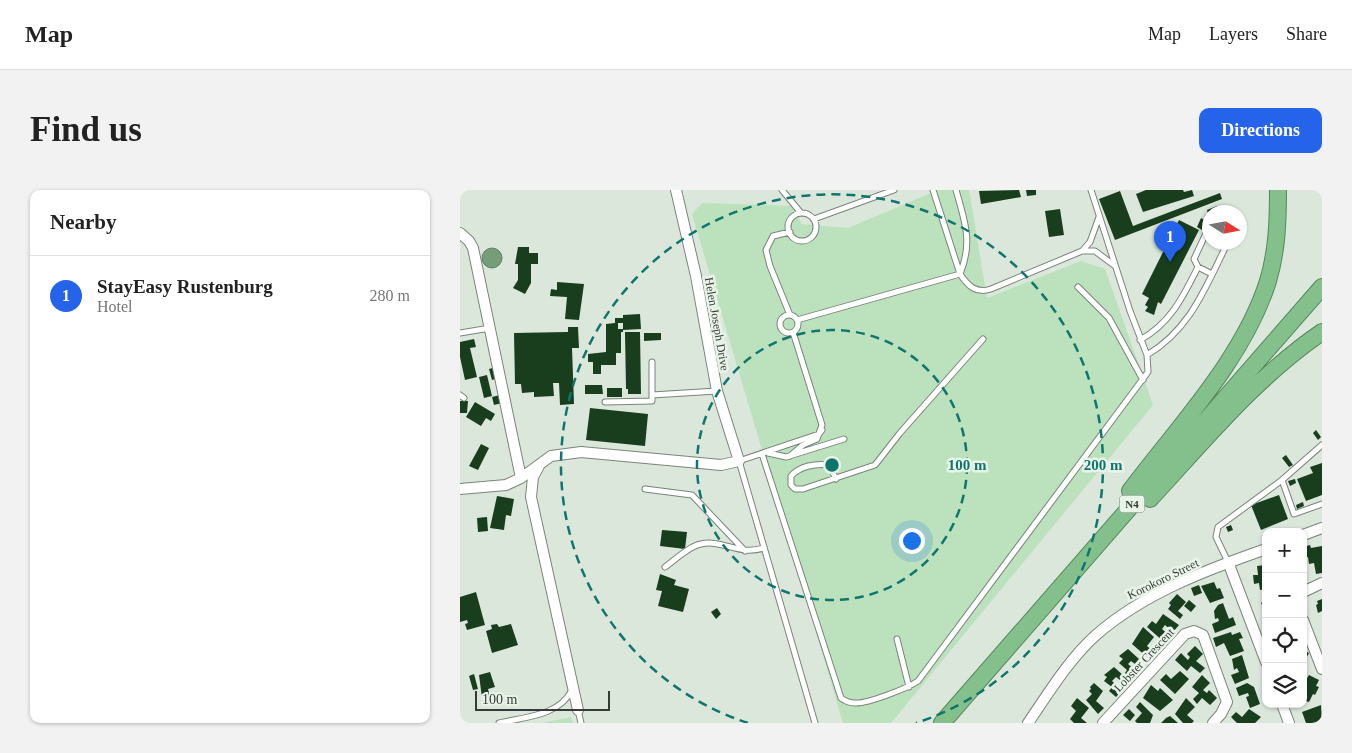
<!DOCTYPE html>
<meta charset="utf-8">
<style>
body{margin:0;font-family:Georgia,serif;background:#f2f2f2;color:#222}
.controls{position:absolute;right:15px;bottom:15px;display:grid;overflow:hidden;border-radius:10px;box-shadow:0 1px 4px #0004}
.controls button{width:45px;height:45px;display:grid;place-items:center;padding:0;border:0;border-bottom:1px solid #e0e0e0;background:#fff;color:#222;font:25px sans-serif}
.compass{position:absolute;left:742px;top:15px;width:45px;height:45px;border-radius:50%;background:#fff;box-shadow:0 1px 4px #0004;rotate:101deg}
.scale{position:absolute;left:15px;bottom:12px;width:135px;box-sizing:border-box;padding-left:5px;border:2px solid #373b37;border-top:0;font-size:14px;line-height:18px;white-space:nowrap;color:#373b37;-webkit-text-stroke:4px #e9f4e9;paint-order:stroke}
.you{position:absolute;left:451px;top:350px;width:18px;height:18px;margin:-12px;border:4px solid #fff;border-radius:50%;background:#1a73e8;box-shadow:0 0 0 8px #1a73e833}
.badge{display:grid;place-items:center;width:32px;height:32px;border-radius:50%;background:#2563eb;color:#fff;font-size:16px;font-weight:700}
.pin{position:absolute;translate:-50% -41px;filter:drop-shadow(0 1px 2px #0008)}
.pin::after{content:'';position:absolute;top:26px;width:18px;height:15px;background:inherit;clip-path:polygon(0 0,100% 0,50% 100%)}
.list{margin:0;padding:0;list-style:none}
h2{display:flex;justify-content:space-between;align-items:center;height:65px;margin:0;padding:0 20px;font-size:21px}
h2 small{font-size:16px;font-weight:400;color:#767676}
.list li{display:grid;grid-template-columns:32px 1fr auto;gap:15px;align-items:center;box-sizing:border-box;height:80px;padding:0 20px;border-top:1px solid #e0e0e0}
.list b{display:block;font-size:19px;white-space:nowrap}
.list p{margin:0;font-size:16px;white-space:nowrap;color:#767676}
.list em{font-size:16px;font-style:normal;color:#767676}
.icon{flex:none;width:28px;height:28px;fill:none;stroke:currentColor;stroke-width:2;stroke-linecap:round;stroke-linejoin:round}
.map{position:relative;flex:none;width:862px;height:533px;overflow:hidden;border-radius:10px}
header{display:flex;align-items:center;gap:30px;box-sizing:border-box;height:70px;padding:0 25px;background:#fff;border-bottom:1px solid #e0e0e0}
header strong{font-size:24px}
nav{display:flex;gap:28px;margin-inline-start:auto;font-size:18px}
.intro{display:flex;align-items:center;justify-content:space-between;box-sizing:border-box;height:120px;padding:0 30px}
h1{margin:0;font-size:35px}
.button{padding:12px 22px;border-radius:10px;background:#2563eb;color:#fff;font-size:18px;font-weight:700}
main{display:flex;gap:30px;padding:0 30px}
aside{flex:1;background:#fff;border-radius:10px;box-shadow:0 1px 4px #0004}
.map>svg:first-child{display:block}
.green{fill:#bbe1bd}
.water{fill:#759e78;stroke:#628064}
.building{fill:#183e1e}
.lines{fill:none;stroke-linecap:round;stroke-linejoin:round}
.service-casing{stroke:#7a847a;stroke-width:7}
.minor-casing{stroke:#7a847a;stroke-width:12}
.trunk-casing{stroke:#55875b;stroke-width:18}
.service{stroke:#fff;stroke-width:5}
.minor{stroke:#fff;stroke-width:10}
.trunk{stroke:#84c08b;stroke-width:16}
.ring{fill:none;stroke:#0f766e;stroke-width:2.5;stroke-dasharray:9 6}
.labels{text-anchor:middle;stroke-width:5;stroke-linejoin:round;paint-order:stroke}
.shield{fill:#e9f4e9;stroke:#6c726c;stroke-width:1}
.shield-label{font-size:11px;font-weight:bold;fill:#373b37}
.street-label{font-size:12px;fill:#373b37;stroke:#e9f4e9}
.centre{fill:#0f766e;stroke:#e9f4e9;stroke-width:2.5}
.ring-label{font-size:15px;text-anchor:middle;font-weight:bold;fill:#0f766e;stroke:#e9f4e9;stroke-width:5;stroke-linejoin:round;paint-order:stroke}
</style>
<header>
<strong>Map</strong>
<nav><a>Map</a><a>Layers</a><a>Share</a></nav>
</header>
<div class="intro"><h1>Find us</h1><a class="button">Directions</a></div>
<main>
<aside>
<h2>Nearby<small></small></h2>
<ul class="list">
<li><span class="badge">1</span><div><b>StayEasy Rustenburg</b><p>Hotel</p></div><em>280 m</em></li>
</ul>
</aside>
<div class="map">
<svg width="862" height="533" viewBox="0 0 862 533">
<rect width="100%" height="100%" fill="#dce7dc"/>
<path class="green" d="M478 0H509L527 108 621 71 645 79 693 215 431 533H383L232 24 242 13 335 16 341 34 388 38Z
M111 527 113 533H82Z"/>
<path class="water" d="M22 68a10 10 0 1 1 20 0a10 10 0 1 1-20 0Z"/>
<path class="building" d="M559 0 561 7 521 14 519 1Z
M566 0H576V5L567 6Z
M686 0H723L724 2 732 0 734 6 683 22 676 4Z
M660 1 673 36 760 3 762 9 655 50 639 9Z
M757 16 760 22H749V28L747 20Z
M600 19 604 45 589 47 585 21Z
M741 28 746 31 742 40 737 37Z
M719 30 739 40 701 114 698 112 694 125 685 121 688 117 685 115 689 108 682 104Z
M58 57H69V63H78V74H71V93L65 104 53 98 58 90V74H55Z
M97 92 124 94 119 130 105 129 107 107 90 106 91 99 97 100Z
M180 124 181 139 163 140V133H158V139H163V142H161V163H156V175H141V184H133V172H128V164L146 162V134L155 133V128H163V125Z
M108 137H118L119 158H112L114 214 100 215 99 193H93L94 206 74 207V202L62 203 61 194H55L54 143 108 142Z
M165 142H180L181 204H168V199H166Z
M184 143H201V150L184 151Z
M14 149 16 157 10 158 17 187 5 190 0 167V152Z
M36 177 38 188 32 190 29 179Z
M27 185 32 206 24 208 19 187Z
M125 195H142L143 204H125Z
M147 198H162V207H147Z
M40 205 42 213 34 215 32 207Z
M0 211H8L7 223H0Z
M15 212 35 224 31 231 26 228 21 236 6 227Z
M130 218 188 224 185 256 126 250Z
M856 240 861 247 858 250 853 243Z
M21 254 29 258 18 280 9 276Z
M826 265 833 275 829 277 822 268Z
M862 273V305L846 311 837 289 853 283 850 277Z
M835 289 836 293 830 296 828 291Z
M819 305 828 329 801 340 791 315Z
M37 306 54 309 51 326 46 325 44 340 30 338Z
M843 312 844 316 837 319 836 315Z
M27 327 28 341 18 342 17 328Z
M771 335 773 340 768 342 766 337Z
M202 340 227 342 225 359 200 356Z
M850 355 851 358 862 356V383L856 384 854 373 849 374 848 367 844 368 843 357Z
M805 375 806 399 800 400 799 393 794 394 793 385H798L797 376Z
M200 384 216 390 214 395 229 399 223 422 198 416 202 401 196 400Z
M754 392 757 399 760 398 764 408 750 413 741 396Z
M739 395 742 403 734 406 731 398Z
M16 402 25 435 7 440 5 434 8 433 7 430 0 432V407Z
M717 404 726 412 718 421 723 425 720 429 708 419 711 415 709 413Z
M804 407 806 408V416L801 414Z
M862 409V421L858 423 856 415 858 414 857 411Z
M729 410 736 416 731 422 724 416Z
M763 413 769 429 773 427 776 435 755 443 752 434 759 431 758 428 755 429 754 421 758 415Z
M257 418 261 424 256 429 251 422Z
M703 424 719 435 713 442 705 435 702 439 709 445 703 451 687 437 692 431 696 434Z
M37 434 39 437 51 434 58 455 32 463 26 441 32 439 31 435Z
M683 437 694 447 687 456 694 462 688 468 672 454Z
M771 442 772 445 780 442 783 448 779 449 784 461 770 466 764 453 756 457 753 448Z
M735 456 743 464 736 471 745 478 740 483 731 476 727 481 715 470 721 463 728 470 730 467 727 464Z
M668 459 679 469 675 474 671 471 668 474 676 481 672 489 665 483 667 480 659 473 663 469 659 466Z
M843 460 849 463 843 474Z
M782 465 789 488 775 494 771 485 779 482 777 478 774 480 772 469Z
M654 477 664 486 660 490 656 487 652 491 662 500 656 507 649 501 652 497 644 491 647 487 644 485Z
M720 481 729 489 715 504 700 490 706 484 711 489Z
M30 482 35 497 28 499 30 506 22 508 19 485Z
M14 484 18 499 13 500 9 486Z
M742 485 750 493 743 500 747 503 749 500 757 508 750 515 742 508 737 514 733 509 739 503 732 497Z
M849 485 859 490 856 496 859 497 855 505 853 504 849 512 845 511 843 515V494Z
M634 493 643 501 636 511 644 518 638 524 626 510 632 504 629 501 631 499 630 497Z
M787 493 794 497 800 514 790 518 786 507 789 506 788 503 779 506 776 498Z
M691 495 698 501 700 498 713 510 700 521 683 508Z
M617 508 629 518 621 528 627 533H614L610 529 616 521 611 516Z
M726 508 735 517 727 525 734 531 732 533H723L715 524Z
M680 512 693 525 690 533H677L675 531 682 523 676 517Z
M861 515 862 533H846L842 522Z
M669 519 675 525 670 531 663 525Z
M789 519 801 527 795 533H777L771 527 776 522 782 527Z
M710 526 718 533H701L706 528Z"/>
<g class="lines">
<g class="service-casing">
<path id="service" d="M322 0 341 23
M473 0 500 84C508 96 516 104 531 99L622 61H635L655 76
M328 37a14 14 0 1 1 28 0a14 14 0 1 1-28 0Z
M354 29 434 0
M622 61 630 52 639 27
M738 77 752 84
M618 97 649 128 683 190
M330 125 310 76 306 60 313 46 330 42
M320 134a9 9 0 1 1 18 0a9 9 0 1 1-18 0Z
M337 130 500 84C513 52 505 32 496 0
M0 143 30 138
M680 150C710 134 723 107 738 77L734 69 749 37
M687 165C731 139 746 96 768 52
M0 205 4 208
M192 205 257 201
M145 212 192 211V172
M308 263 326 267 384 249
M302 264 381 508C385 511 389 513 395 513 407 514 448 498 458 491L688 182 687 165 670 121 631 0
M330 266 343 255 357 249 362 235 333 142
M376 289 369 275C356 273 340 276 331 286V295L335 299H343L415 275 440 243 523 149
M822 290 834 324 862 314
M185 299 232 305 285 361
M768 372 756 347 758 337 822 290 862 255
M205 377C215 370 229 356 241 354 262 349 278 366 304 358
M437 449 449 497
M118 520 121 533
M39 533C65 527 99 526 112 500
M355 533 279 271 359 244 362 240"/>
</g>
<g class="minor-casing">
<path id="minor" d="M0 43 9 51 13 58 61 288
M79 276 73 287 71 307 118 520
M0 299 46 295 61 288 91 266 121 262 261 275 279 271 257 201 236 86 216 0
M843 345 862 338
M768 372 806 472
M843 402 862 393
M843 430 862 479
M822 514 829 533
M568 533C588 504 609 469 636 445 684 403 746 380 806 359
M643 533 725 444 734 441 743 445 767 512 761 524 753 533"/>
</g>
<g class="trunk-casing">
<path id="trunk" d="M670 301C718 237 784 168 808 91 817 61 818 31 818 0
M690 309C744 251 796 187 862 142
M482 533 862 97"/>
</g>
<use href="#service" class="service"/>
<use href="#minor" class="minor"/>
<use href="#trunk" class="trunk"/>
</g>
<g class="ring">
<circle cx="372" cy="275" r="135"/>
<path d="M288 533A271 271 0 1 1 456 533"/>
</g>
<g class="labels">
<rect class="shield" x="659.5" y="305.5" width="25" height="17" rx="4"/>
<g class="shield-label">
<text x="672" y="318">N4</text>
</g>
<g class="street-label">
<text transform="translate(257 134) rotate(80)" y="4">Helen Joseph Drive</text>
<text transform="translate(703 389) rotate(-26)" y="4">Korokoro Street</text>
<text transform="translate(684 470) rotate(-47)" y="4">Lobster Crescent</text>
</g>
</g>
<circle cx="372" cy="275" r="8" class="centre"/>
<g class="ring-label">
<text x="507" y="280">100 m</text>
<text x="643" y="280">200 m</text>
</g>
</svg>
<div class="controls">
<button>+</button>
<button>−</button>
<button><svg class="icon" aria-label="locate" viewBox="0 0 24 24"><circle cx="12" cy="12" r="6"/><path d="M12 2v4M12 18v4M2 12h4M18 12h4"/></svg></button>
<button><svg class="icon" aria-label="layers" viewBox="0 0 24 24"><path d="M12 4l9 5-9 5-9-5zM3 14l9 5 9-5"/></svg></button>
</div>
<svg class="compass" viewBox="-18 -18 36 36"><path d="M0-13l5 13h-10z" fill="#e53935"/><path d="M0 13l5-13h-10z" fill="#767676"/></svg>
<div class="scale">100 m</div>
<div class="you"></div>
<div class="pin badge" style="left:710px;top:72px">1</div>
</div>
</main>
